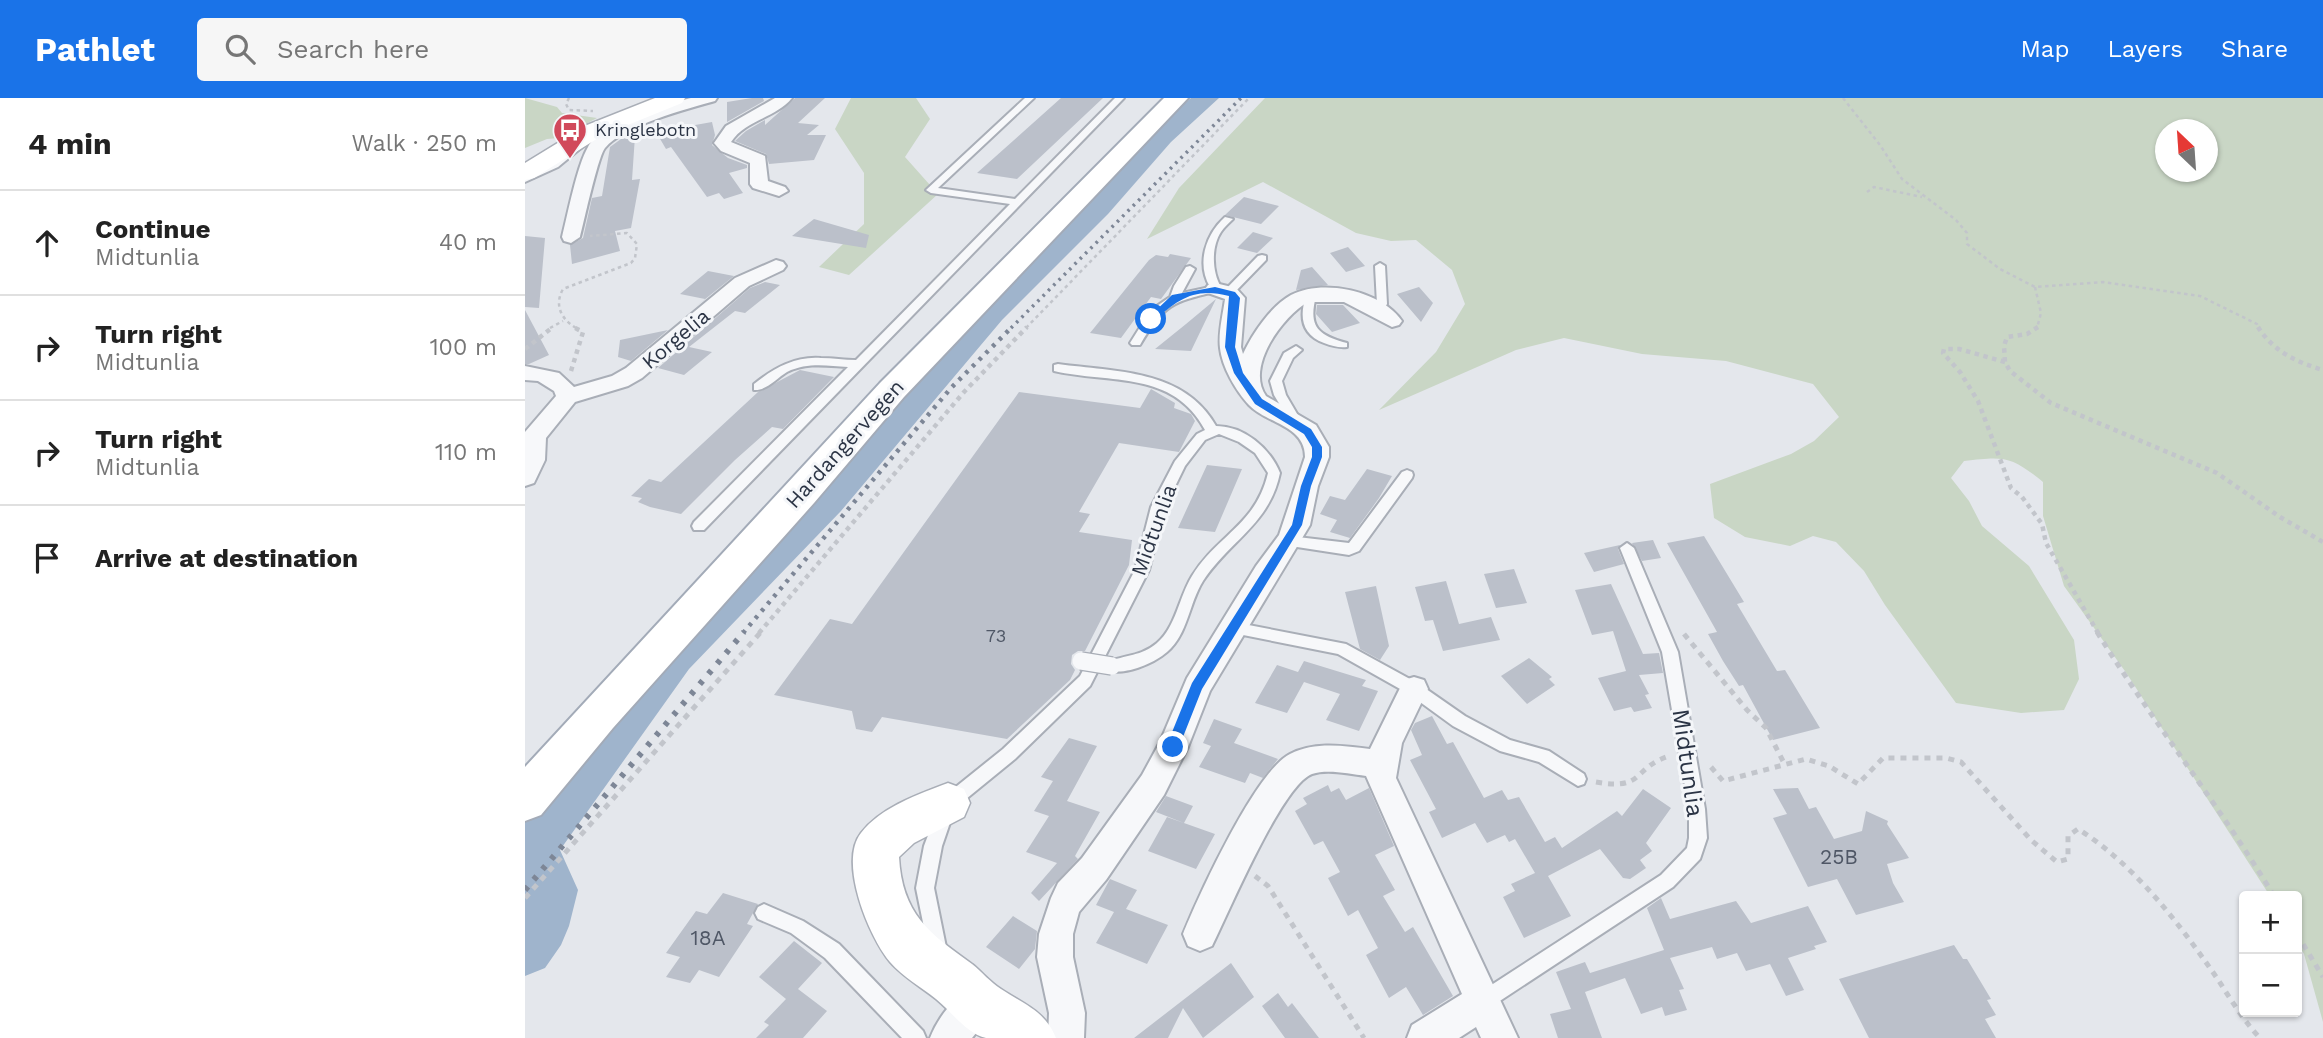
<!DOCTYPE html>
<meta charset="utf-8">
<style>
body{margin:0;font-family:"Work Sans",sans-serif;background:#f6f6f6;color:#222}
.controls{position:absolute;right:21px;bottom:21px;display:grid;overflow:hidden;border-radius:7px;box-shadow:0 2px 5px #0004}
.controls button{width:63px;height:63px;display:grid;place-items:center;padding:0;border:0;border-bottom:2px solid #e0e0e0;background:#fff;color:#222;font:35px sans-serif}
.compass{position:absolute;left:1630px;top:21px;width:63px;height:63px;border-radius:50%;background:#fff;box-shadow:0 2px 5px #0004;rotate:335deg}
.stop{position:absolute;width:21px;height:21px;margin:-16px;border:5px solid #1a73e8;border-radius:50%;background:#fff}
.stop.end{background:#1a73e8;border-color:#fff;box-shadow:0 2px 7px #0008}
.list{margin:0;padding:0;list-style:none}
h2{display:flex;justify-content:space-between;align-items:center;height:91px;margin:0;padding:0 28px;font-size:30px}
h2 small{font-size:23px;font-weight:400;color:#767676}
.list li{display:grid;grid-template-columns:46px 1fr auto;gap:21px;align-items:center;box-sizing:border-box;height:105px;padding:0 28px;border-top:2px solid #e0e0e0}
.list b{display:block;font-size:26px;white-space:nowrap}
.list p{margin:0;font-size:23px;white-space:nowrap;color:#767676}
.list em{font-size:23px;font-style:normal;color:#767676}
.icon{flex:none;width:38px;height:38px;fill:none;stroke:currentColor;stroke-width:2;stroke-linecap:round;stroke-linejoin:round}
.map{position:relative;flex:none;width:1798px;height:940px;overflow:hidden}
header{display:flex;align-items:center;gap:42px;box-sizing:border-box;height:98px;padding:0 35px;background:#1a73e8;color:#fff}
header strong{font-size:33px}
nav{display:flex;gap:38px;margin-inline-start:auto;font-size:24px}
.search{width:490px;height:63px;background:#f6f6f6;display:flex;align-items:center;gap:18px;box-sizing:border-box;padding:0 24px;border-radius:7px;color:#767676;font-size:26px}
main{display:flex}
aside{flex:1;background:#fff}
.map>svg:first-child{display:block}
.green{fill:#c9d6c5;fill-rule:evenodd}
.water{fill:#9fb4cc}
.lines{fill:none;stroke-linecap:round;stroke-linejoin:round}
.river{fill:#9fb4cc;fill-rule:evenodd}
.building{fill:#bbc0ca}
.lane-casing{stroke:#a9aeb7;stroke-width:4}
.street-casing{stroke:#a9aeb7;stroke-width:4}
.secondary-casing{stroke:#a9aeb7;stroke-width:3}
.primary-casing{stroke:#a3abb8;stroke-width:4}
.path-far2{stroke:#c2c5cb;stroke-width:2.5;stroke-dasharray:3.5 3.5;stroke-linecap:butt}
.path-far1{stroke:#c2c5cb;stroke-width:4.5;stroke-dasharray:4.5 4.5;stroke-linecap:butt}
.path{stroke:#c2c5cb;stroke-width:5;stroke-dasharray:6 6;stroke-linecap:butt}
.lane{fill:#f7f8fa;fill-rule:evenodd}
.street{fill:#f7f8fa;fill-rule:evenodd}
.secondary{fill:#fff;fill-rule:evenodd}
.primary{fill:#fff;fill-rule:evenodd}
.rail-far2{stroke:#7d8696;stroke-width:3.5;stroke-dasharray:2.5 5;stroke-linecap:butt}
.rail-far1{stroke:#7d8696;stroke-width:4.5;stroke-dasharray:3.5 6;stroke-linecap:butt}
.rail{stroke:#7d8696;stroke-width:6;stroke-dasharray:4.5 9;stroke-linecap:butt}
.lane-bridge-casing{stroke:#a9aeb7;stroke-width:20;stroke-linecap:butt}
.lane-bridge{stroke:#f7f8fa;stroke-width:17}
.route{fill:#1a73e8}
.labels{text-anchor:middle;stroke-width:6;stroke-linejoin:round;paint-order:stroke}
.far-poi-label{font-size:18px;fill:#2b3445;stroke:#f4f6f9;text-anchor:start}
.number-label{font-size:18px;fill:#4f5766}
.street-label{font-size:21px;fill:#2b3445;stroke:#f4f6f9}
.near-number-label{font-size:21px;fill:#4f5766}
.near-street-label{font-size:24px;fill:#2b3445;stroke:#f4f6f9}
</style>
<header>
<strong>Pathlet</strong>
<div class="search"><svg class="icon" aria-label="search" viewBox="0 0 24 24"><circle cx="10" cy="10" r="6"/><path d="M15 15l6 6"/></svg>Search here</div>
<nav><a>Map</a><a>Layers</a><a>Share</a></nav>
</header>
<main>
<aside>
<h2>4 min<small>Walk · 250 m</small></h2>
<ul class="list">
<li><svg class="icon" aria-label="ahead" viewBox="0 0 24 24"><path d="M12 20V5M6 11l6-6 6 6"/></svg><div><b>Continue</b><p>Midtunlia</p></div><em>40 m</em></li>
<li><svg class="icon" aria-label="right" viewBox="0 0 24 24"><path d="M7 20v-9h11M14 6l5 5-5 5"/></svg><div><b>Turn right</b><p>Midtunlia</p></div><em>100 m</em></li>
<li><svg class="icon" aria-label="right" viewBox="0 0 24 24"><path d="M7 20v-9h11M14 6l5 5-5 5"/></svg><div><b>Turn right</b><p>Midtunlia</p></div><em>110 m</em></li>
<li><svg class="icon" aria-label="arrive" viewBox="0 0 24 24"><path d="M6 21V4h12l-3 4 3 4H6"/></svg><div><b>Arrive at destination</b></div></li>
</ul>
</aside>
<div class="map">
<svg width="1798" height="940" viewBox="0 0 1798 940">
<rect width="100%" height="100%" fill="#e4e7ec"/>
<path class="green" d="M0 0 32 9 37 15 72 20 34 40 22 41 0 50Z
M326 0H391L405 21 380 59 413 96 324 177 294 169 339 126V75L310 31Z
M740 0H1798V924L1779 856 1772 844V798H1745L1602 576 1539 488 1518 418V384C1486 358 1480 358 1439 363L1426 380 1444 403 1457 428 1504 468 1549 542 1554 581 1539 612 1496 615 1431 605 1360 507 1339 473 1311 444 1288 438 1265 448 1220 439 1189 420 1185 386 1266 356 1289 343 1314 319 1288 286 1201 263 1117 256 1039 240 991 252 854 312 911 254 940 206 927 172 891 142 866 143 831 135 738 84 622 141 654 90ZM1640 32H1682V74H1640Z"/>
<path class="water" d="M34 772 40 811 0 871V834L8 821 13 796Z"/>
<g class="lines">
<path class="river" d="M666 0H694L646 44 583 116 477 222 316 413 164 571 35 752 53 792 44 828 36 847 20 870 0 878V715L11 698 132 545 288 393 453 208 563 104 628 32Z"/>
</g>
<path class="building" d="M227 0H238L239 3 202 24V4Z
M270 0H300L273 25 294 27 282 37H301L289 62 244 66 241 56 210 43 221 33 240 22V27Z
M536 0H578L492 81 452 75Z
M187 24 190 37 187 47 203 60 222 67V70L204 75 218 95 199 101 194 95 182 99 146 49 141 51 131 34Z
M110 38 107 82 115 81 106 130 90 133 95 153 47 166 45 147 58 140 67 100 77 98 85 49 96 41Z
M719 99 754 108 736 126 700 117Z
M289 121 344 137 341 150 267 138Z
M728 134 748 140 732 155 712 150Z
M0 138 20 140 14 210 0 209Z
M823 149 840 168 821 174 805 155Z
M645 156 666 160 636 201 626 199 596 240 565 235 624 162 631 157 643 159Z
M787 169 803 187 771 192 776 172Z
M183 173 209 178 169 210 180 201 155 196Z
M240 184 255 187 220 215 210 213 164 249 187 254 159 277 133 270 225 190Z
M894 189 908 205 896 224 872 196Z
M691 201 666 253 630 251 661 226Z
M792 207H818L835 225 807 234 791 216Z
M0 212 24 257 4 266H0Z
M143 232 106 263 93 259 95 242Z
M275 272 309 279 258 331 247 329 210 362 156 416 125 409 113 404 117 400 106 398 124 381 136 384 233 294Z
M626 291 650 305 649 310 666 316 670 323 654 354 594 345 554 414 565 416 554 434 607 442 604 467 560 553H553L547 557 546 566 550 572 545 582 482 641 357 619 347 634 331 631 327 613 249 597 305 521 327 526 494 294 615 310Z
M682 367 717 371 690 434 653 430Z
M842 371 867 378 854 400 825 440 805 434 812 422 795 416 805 398 820 402Z
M1179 438 1219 504 1212 506 1252 573 1260 572 1295 630 1248 642 1218 587 1214 588 1198 563 1183 536 1192 534 1142 445Z
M1128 442 1136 460 1117 463 1107 445Z
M1095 447 1093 451 1099 466 1069 474 1059 455Z
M989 471 1002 505 971 510 959 476Z
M921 483 934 526 966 519 975 542 918 553 908 522 900 523 890 489Z
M1086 486 1118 556 1134 555 1138 575 1114 577 1124 596 1120 597 1127 610 1109 614 1106 609 1089 613 1073 580 1101 573 1088 533 1067 537 1050 492Z
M851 488 864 548 855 562 835 551 820 494Z
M1004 560 1027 579 1024 581 1030 587 1002 606 976 578Z
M779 563 841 582 837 588 853 593 834 633 801 622 815 596 779 584 762 615 730 605 752 567 773 574Z
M907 618 922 646 928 644 959 700 977 692 983 702 994 699 1020 744 1030 739 1037 750 1092 713 1097 718 1118 691 1146 710 1121 745 1127 753 1115 762 1121 770 1105 781 1098 780 1075 751 1023 778 1046 818 999 840 978 799 990 793 986 786 1010 775 990 741 984 744 980 737 962 745 950 725 917 740 904 714 911 711 885 662 897 657 886 632 890 625Z
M689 621 717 631 709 645 753 661 738 680 725 675 720 685 674 669 686 648 678 645Z
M544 640 572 648 542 703 575 714 550 758 553 761 514 803 506 795 532 765 501 754 524 718 509 713 528 683 516 679Z
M803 687 806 694 814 690 821 702 844 690 869 748 850 757 870 792 858 798 880 834 888 829 928 898 898 917 881 889 864 900 841 857 853 850 833 812 823 818 803 780 815 774 798 743 789 747 770 713 782 706 778 700Z
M1273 690 1284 711 1291 709 1309 741 1337 733 1341 713 1363 723 1362 726 1384 760 1362 766 1368 785 1379 804 1331 817 1312 781 1283 789 1248 720 1262 716 1248 691Z
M641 698 668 708 659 725 631 714Z
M642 719 690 736 671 771 623 753Z
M585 781 612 792 601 811 643 827 622 866 571 845 589 814 571 807Z
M198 795 233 806 222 826 228 828 194 879 174 872 165 885 141 879 155 859 141 855 171 813 182 816Z
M1136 800 1145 821 1211 803 1226 825 1283 808 1302 844 1289 848 1291 851 1263 860 1279 892 1261 898 1245 866 1221 873 1212 855 1192 861 1187 849 1145 860 1159 891 1154 892 1162 912 1140 918 1137 909 1116 916 1100 880 1060 894 1077 940H1033L1025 916 1046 911 1031 874 1060 864 1065 875 1139 852 1122 810Z
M488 818 512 833 510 851 494 871 461 849Z
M269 843 297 865 273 891 302 913 278 940H231L244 927 239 924 261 901 234 879Z
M1429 847 1438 861H1442L1466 901 1462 902 1471 917 1460 921 1471 940H1344L1314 881Z
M706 865 729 899 678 940 658 910 643 940H609Z
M753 895 763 909 767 905 794 940H760L737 908Z"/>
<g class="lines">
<g class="lane-casing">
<path id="lane" d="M500 0H509L413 90 490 101 590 0H599L179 432H169L167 428 169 424 323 269C302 268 283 264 262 274 252 280 241 293 229 292V286C249 270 270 258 296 260 308 260 319 262 331 262L485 106 406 95 401 92Z
M49 48 56 50 33 69 0 84V77L27 65Z
M700 119 708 121C704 125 699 129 696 134 686 149 687 174 696 189L694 193C647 204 640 205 615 247H607L605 245 622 218 629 210 645 199 649 188 661 169 665 168 670 171 657 195 685 189C671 165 681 136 700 119Z
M737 157 741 158V162L708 196H700V192L733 158Z
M855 165 860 168 862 206 857 214 853 215 848 212 852 206 850 168Z
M786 195 791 198C783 229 793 237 822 245V249C814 250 807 248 799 245 777 237 774 219 781 198Z
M771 248 777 252 768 260 757 283 761 297 778 326 772 330 768 329 749 297 745 283 759 255Z
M533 266C591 274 659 271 691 328 719 328 745 350 755 375 744 427 705 442 678 483 664 505 663 536 642 554 628 566 599 578 582 572L579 568 582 564C600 557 617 558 632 545 651 529 654 499 667 478 692 437 731 427 743 375L730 355 714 344 694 336 680 342 660 368 640 409 624 472 565 588 490 661 430 710 417 748 409 790 422 854 420 861 413 863 406 861 404 854 391 790 399 748 417 700 478 651 555 578 610 472 626 409 650 363 672 336 680 332C648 272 586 286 529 273V267Z
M882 372 887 374 888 377 887 380 834 453 824 457 759 447 757 443 759 439 764 438 824 445 877 374Z
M1102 445 1109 450 1153 554 1180 711 1182 740 1175 761 1148 789 958 914 951 911 948 904 951 897 1136 777 1162 750 1164 740V711L1137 554 1095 450Z
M708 524 821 546 894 586 940 618 985 642 1024 653 1059 676 1061 681 1059 686 1053 688 1014 664 975 653 928 628 884 596 813 556 703 534 701 530 703 526Z
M239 806 278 823 314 846 398 933 401 940H377L300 860 266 835 233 821 230 815 233 809Z"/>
</g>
<g class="street-casing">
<path id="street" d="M166 0H192L190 3C162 11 99 27 80 50 73 58 59 124 55 139L46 145 39 143 37 139C43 115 52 68 63 49 74 27 143 6 166 0Z
M250 0H267C251 20 220 22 206 44L240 58 243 83 260 89 263 93 254 98 228 90 225 86V65L196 53 189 45 201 28Z
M251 162 258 164 261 168 258 172 224 188 117 280 103 288 50 304 21 340 20 362 9 385 0 388V334L31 298 29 293 13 283 0 282V268L34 275 49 289 87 278 101 270 210 180Z
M690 185 711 190 720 200 716 249 718 256C727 236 746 208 766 197 798 180 857 193 877 223L874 227 867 229 819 204H783C758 218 720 269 741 298L791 327 804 349V359L793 388 785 427 685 593 663 649 639 697 581 782 554 814 548 836V859L560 915 559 940H523L524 915 512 859 514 836 526 800 533 785 557 760 617 677 635 644 662 580 731 468 754 437 780 359C780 327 742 326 724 307 711 293 697 269 695 250 693 235 698 216 700 201L683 195 680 191 683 187Z
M889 579 899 582 903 591 877 645 871 680 993 940H956L951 929 934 940H882L887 927 937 896 841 678C824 676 803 671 787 676 757 687 703 816 687 848L675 853 663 848 658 836C674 797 730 674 765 656 790 643 819 648 845 651L879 582Z
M452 887 465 892 470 905 465 918 447 940H405C413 919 431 896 452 887Z"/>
</g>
<g class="secondary-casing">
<path id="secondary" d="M130 0H160L157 5 78 37 9 80 0 82V65L62 27Z
M423 685 439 691 445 705 439 719 389 745 374 759C377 816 404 835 447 866 457 874 465 884 476 891 500 907 520 913 531 940 509 940 482 940 461 940 442 936 426 913 411 901 396 889 378 879 365 864 344 839 313 764 336 735 356 709 394 696 423 685Z"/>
</g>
<g class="primary-casing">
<path id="primary" d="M639 0H663L379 299 289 405 88 630 16 717 0 723V669L355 285Z"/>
</g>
<path class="path-far2" d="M44 0 41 6 44 12 68 13
M1318 0 1355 47 1377 81 1431 122 1442 135V146L1475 171 1510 189 1578 184 1675 198 1732 226 1734 230
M1342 94 1349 89 1397 99
M1510 189 1516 215 1512 230
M25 230 38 223
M51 230C36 221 29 207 38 191L106 165 110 160 112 146 102 135 65 138
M501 230 724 0"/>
<path class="path-far1" d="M1513 229 1502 236 1482 239 1479 248 1480 264 1485 273 1526 305 1692 375 1755 419 1798 444
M1733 229C1748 253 1771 264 1798 272
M0 251 28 229
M1480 264 1434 251H1419L1418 255 1435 274 1453 303 1486 390 1497 399 1517 426 1521 445 1573 535
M46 273 58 234 48 229
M234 535 439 294 502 229"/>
<path class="path" d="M1572 534C1628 624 1694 707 1749 798
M1159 536 1222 612 1241 630 1260 667
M1186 669 1198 683 1281 661 1304 668 1333 686 1358 660H1421L1436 664 1506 742 1532 764 1543 761V738L1553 731C1607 765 1649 819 1685 870 1702 894 1715 919 1735 940
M1071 684C1120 693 1107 670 1144 658
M730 778 743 788 839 940
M0 800 236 534
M1772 836 1798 879"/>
<use href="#lane" class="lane"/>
<use href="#street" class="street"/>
<use href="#secondary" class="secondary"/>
<use href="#primary" class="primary"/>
<path class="rail-far2" d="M486 230 716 0"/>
<path class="rail-far1" d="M218 535 426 290 487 229"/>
<path class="rail" d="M0 792 219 534"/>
<g class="lane-bridge-casing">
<path id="lane-bridge" d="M556 563 587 568"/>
</g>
<use href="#lane-bridge" class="lane-bridge"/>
</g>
<path class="route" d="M690 189 710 194 715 200 710 249 718 275 737 301 786 331 797 349V359L786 388 777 427 677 591 654 649 648 655 641 649 667 585 767 427 776 388 787 359V349L779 336 730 306 709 275 700 249 704 198C670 189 653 201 629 223L622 221 647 197Z"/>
<defs>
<g id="bus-pin" transform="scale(1.75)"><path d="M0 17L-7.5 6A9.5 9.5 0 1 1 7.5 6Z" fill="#d1495b" stroke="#f4f6f9"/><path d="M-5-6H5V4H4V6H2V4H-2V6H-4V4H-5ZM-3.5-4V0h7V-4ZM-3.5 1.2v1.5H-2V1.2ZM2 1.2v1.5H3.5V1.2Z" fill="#fff"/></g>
</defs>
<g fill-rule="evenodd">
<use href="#bus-pin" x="45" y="32"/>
</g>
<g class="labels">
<g class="far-poi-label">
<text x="70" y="38">Kringlebotn</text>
</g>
<g class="number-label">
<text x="471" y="544">73</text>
</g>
<g class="street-label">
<text transform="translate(151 241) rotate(-40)" y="7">Korgelia</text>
<text transform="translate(320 346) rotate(-48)" y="7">Hardangervegen</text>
<text transform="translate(629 432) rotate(-70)" y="7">Midtunlia</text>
</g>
<g class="near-number-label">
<text x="1314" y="766">25B</text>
<text x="183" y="847">18A</text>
</g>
<g class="near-street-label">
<text transform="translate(1163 665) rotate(82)" y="8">Midtunlia</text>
</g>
</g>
</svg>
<div class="controls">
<button>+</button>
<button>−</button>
</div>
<svg class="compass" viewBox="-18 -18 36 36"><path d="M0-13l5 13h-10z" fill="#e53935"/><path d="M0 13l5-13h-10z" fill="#767676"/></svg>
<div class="stop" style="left:626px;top:221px"></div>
<div class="stop end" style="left:648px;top:649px"></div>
</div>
</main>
